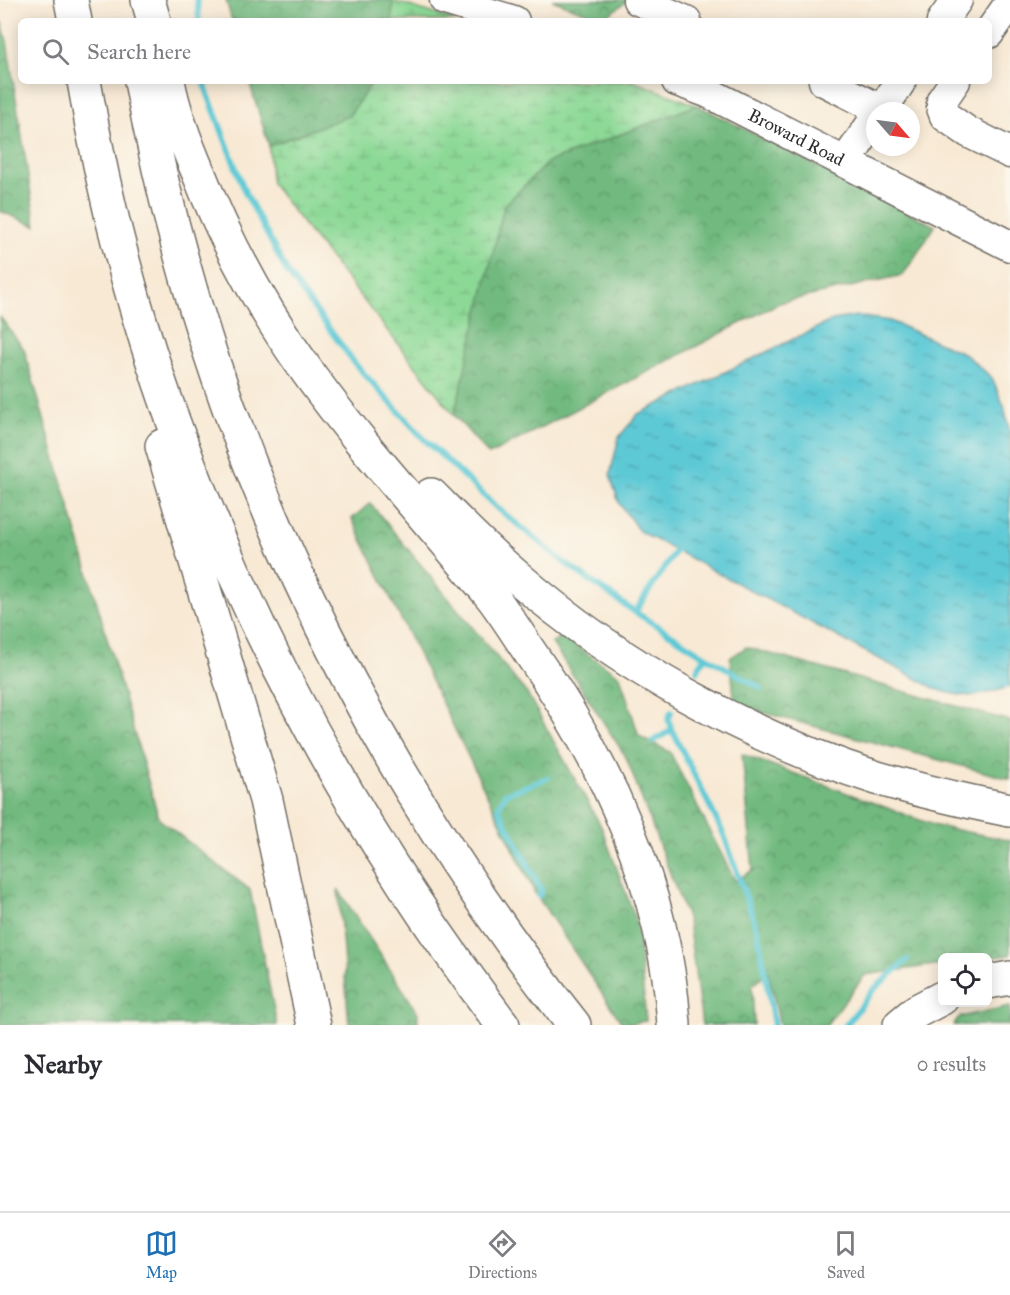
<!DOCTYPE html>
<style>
body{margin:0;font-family:"IM FELL Great Primer",serif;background:#f7f7f7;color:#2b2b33}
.controls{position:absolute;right:18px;bottom:18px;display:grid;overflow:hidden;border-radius:9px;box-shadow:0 3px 15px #0003}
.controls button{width:54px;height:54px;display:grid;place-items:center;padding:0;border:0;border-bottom:2px solid #e1e1e2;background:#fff;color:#2b2b33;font:30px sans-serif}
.compass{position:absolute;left:866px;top:102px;width:54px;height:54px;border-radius:50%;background:#fff;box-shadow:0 3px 15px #0003;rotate:118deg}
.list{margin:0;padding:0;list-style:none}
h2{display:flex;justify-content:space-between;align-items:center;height:78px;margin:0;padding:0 24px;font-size:26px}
h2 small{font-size:20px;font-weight:400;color:#7c7c81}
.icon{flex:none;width:33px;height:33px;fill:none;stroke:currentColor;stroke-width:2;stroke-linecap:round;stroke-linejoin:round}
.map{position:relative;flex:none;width:1010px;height:1025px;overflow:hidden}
.search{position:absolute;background:#fff;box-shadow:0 3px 15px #0003;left:18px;right:18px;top:18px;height:66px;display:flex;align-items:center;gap:15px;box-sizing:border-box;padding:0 21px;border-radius:9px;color:#7c7c81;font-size:22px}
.sheet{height:186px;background:#fff}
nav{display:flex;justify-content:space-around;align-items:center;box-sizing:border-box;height:84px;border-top:2px solid #e1e1e2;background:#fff;font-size:16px;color:#7c7c81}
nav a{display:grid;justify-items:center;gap:3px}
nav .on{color:#1f6fb2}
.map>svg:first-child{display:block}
.forest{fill:url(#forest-crowns);stroke:#4e7255;stroke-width:1.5}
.wetland{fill:url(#wetland-marsh);stroke:#5c8260;stroke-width:1.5}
.water{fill:url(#water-ripples);stroke:#447a80;stroke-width:1.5}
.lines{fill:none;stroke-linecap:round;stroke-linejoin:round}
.stream{stroke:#5dc9d5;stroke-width:6}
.minor-casing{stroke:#736e66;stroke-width:33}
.highway-casing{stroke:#736e66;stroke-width:36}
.minor{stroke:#fff;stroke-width:30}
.highway{stroke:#fff;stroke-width:33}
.labels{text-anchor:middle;stroke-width:4.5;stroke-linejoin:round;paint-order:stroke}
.street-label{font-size:18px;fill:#2b2b2b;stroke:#fbf7ec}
</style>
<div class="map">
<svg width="1010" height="1025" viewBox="0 0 1010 1025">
<defs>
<pattern id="forest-crowns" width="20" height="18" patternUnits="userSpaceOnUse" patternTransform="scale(1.5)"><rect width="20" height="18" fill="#71b97f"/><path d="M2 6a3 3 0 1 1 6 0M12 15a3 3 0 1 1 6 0" fill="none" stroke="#5d9768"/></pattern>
<pattern id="wetland-marsh" width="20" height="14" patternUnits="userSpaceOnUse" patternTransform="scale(1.5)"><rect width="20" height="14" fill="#8cd996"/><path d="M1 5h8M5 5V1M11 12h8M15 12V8" fill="none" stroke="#79ba81"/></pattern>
<pattern id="water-ripples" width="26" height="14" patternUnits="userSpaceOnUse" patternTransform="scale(1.5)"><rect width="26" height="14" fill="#5dc9d5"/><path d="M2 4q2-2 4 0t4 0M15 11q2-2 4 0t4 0" fill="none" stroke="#4da3ad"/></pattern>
</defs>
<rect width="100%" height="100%" fill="#fbf7ec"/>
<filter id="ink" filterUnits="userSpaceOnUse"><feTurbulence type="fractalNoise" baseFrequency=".0167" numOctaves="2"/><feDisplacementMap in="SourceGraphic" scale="12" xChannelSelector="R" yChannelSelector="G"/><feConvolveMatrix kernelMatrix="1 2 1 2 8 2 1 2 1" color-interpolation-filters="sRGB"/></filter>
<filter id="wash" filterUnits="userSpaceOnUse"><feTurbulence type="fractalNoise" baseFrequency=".008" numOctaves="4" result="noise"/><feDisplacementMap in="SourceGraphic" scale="24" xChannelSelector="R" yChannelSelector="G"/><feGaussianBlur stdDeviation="1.35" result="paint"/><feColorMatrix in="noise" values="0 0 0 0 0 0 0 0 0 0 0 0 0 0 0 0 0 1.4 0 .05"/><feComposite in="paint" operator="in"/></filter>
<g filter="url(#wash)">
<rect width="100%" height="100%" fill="#f8e9d4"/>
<path class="forest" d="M226 0H389L393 1 392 21H232Z
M552 0H627L626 2 603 19Z
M0 17 7 41 36 226 0 211Z
M249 81H373L349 116 269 146Z
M697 105 935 226 903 275 779 303 489 455 454 415 504 206 548 162Z
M0 317 24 349 159 819 250 890 277 1025H0Z
M370 503 528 695 601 826 637 923 646 1021 623 1025 535 893 352 519Z
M561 636 620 676 639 736 670 752 735 881 753 870 742 754 936 826 1010 840V955L988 958H942V964L865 975 826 1025H780L768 971 752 986 754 1025H702L688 921 626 757 552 643Z
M746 647 1010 721V779L735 705 730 658Z
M338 889 418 1013V1025H349Z
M1010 1006V1025H953L960 1017Z"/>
<path class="wetland" d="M393 1 458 21H392Z
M373 81H633L697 105 548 162 504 206 454 415 271 183 269 146 349 116Z"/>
<path class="water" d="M857 316 890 321 965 354 992 378 1004 406 1010 434V687C980 696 967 700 936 689L639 531 619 503 610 475 619 437 638 414 833 320Z"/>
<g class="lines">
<path class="stream" d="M197 0 199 21
M205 81 206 89 245 192 287 272 356 365 424 439 495 506 565 563 635 612 676 550
M635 612 705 656 697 671
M705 656 761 688
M671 712 668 719 672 730 724 835 758 932 774 1025
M653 741 672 730
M539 896 541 890 498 808 505 794 548 778
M846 1025 873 990 907 960"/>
</g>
</g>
<g filter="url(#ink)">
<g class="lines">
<g class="minor-casing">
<g id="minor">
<path d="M445 0 514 21"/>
<path d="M638 0 686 21"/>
<path d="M942 21 957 0"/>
<path d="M989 33 1010 3"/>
<path id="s1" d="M677 81 707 92 1010 246"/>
<path d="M824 81 881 110"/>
<path d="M955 81 942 100V108L945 116 968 132 1010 153"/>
<path d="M881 111 901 81"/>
<path d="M846 161 875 119"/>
</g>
</g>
<g class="highway-casing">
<path id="highway" d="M71 0 75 21
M148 0 154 21
M84 81C141 422 294 751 503 1025
M141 81C204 427 356 750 574 1025
M168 81C174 113 186 144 199 174 227 245 265 313 309 374 366 453 432 523 493 598 505 614 516 631 527 648 604 758 666 889 674 1025
M162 446 266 800 314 1025
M431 495C459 523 487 552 517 577 618 665 750 738 877 778 921 791 965 801 1010 810
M988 982 1010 978
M900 1025 917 1011 942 998"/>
</g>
<use href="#minor" class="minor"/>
<use href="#highway" class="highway"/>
</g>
</g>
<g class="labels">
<g class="street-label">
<text dy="6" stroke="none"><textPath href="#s1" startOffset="132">Broward Road</textPath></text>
</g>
</g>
</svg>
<div class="controls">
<button><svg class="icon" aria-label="locate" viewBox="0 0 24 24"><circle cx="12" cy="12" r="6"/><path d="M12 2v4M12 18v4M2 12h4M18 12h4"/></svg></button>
</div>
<svg class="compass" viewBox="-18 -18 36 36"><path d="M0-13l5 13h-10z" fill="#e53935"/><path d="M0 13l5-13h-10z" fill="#7c7c81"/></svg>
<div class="search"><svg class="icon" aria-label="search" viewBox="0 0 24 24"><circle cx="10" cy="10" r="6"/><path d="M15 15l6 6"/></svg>Search here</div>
</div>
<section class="sheet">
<h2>Nearby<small>0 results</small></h2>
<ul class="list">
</ul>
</section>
<nav>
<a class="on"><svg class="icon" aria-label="map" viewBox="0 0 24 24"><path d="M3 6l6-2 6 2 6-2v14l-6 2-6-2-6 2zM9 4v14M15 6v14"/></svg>Map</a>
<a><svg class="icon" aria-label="directions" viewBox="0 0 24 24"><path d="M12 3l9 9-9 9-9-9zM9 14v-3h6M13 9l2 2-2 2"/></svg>Directions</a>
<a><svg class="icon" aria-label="saved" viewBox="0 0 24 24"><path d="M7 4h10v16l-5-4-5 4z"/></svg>Saved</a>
</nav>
